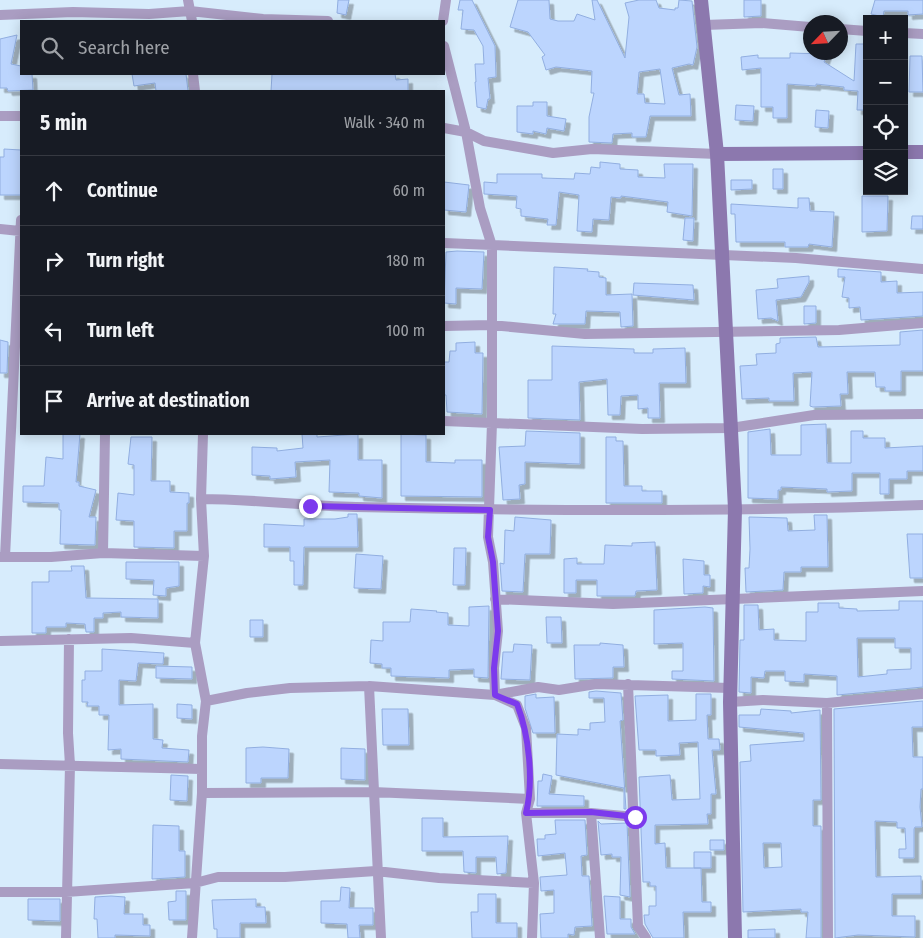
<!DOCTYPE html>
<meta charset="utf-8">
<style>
body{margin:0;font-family:"Fira Sans Condensed",sans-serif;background:#242831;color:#f1f3f6}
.controls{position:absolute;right:15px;top:15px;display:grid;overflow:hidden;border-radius:0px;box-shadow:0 2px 12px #0003}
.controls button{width:45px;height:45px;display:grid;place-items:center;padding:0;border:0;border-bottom:1px solid #363941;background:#171b24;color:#f1f3f6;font:25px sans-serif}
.compass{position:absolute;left:803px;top:15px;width:45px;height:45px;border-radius:50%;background:#171b24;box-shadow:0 2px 12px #0003;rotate:245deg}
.stop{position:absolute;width:15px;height:15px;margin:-11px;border:4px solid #7c3aed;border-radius:50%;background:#fff}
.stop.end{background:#7c3aed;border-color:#fff;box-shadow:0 1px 5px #0008}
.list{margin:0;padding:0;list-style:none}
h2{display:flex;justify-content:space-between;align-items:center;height:65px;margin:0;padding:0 20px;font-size:21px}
h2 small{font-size:16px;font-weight:400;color:#9ea1a6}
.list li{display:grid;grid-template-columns:32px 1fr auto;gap:15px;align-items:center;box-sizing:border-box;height:70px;padding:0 20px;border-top:1px solid #363941}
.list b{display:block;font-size:19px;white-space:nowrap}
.list em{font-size:16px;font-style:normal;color:#9ea1a6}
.icon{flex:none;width:28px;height:28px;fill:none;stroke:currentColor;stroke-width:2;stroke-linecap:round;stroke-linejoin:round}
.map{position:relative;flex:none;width:923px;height:938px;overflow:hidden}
.search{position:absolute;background:#171b24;box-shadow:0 2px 12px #0003;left:20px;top:20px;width:425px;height:55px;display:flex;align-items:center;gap:12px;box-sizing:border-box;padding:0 18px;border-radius:0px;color:#9ea1a6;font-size:19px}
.panel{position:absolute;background:#171b24;box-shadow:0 2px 12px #0003;left:20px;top:90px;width:425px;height:345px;border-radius:0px}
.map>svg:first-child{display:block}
.building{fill:#bcd5fe;stroke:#91aee0;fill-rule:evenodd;filter:url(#shadow)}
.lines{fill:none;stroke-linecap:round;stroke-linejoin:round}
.street{stroke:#aa9dc2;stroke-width:10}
.secondary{stroke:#8c78ae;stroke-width:14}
.route{stroke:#7c3aed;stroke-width:6}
</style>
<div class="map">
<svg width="923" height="938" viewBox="0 0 923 938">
<defs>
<filter id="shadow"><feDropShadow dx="4.5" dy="4.5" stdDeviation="0" flood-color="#0004"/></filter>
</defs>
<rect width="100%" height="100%" fill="#d7ecfc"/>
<path class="building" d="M338 0H349L346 15 337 13Z
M460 0H472L495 46 496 77 488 78 490 99H488L486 109 477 107 475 82H476L475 64H484L483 46 474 30 461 29 463 10H458Z
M518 0H549L550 19 558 21H574L577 14 595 20 592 0H597L625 58 629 17 625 3 639 0H656L659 8 675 10V8H678L679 0 692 1 697 47 693 65 689 64 672 68 679 95 690 94 691 116H650L646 137H632V133L613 134 612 143 589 142V117L594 93H591L592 71 556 67 546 70 542 57 545 55 528 32 510 27ZM660 69 665 104 645 103 644 94H637L639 72Z
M744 0H761V16L744 17Z
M875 0H923V14L908 15V11H884L883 17 871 14Z
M17 35 11 64 21 66V74H32L33 90 8 91 7 88H0V39Z
M856 44H867V110H857L858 91 844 90V87L816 84V86L787 84V118H773V107H761V68L742 70 741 57 758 55V58H790V53L827 54 824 62 854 81Z
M910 56H922L923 92H909Z
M132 74H186L188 91H156L155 83 134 86Z
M272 74H395L396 80 408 79V91H271Z
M533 102H547V116L566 119 564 131 547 128 546 134 533 131V134L517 132V106H533Z
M736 105 754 106 753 121 735 120Z
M816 110 829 111 828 128 815 127Z
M4 149 21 150V195H0V157H4Z
M600 162 620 164V169L638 170V177L665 178 664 164H693L692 216 667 212 668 202 621 196V198L611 197 609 220 593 219 592 232 577 231 579 195 559 192 556 225H547L548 219 521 216V209L516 208 517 196 484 194V182L497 183V174H542V178L574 179 575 173 590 174 591 167 600 168Z
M773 169H783V189H773Z
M731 180H752V189L731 190Z
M444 182 469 185 466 212 444 210Z
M862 196H888L887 231 862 232Z
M798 198H809L810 211 834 212 832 247 809 244 808 247H785V242H736L735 214H731V204L798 208Z
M912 216H923V229H911Z
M685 218H694L693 241 683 240Z
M457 251 484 252 482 289 456 288V304L444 303 446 252Z
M554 267 588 269 587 271 599 272V277L606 278V295L632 294 633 326 621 327 620 312 586 311 585 324H553L556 314H553Z
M838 269 881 272V282L897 281V293L923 292V316L861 320 860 307 849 308V298L842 297 845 277H838Z
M809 276V282L801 297 776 300 778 321 771 318 758 319 756 290 778 288 777 279Z
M634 283 693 285 694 300 633 295Z
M804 306H816V323L804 324Z
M923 330V371H901V391H885V387H876L875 372H847L848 394H840L841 406 813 407 810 406 812 372 793 373 794 401H769V398L742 399 740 366 757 365 756 354 776 353V344L780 343V338L816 337 818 347 900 345V332Z
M0 340 8 342 7 373H0Z
M475 342V353H483L482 414 447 412 446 395H444V362H449L450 351H456V343Z
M552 346 634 349V353H653V349L685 348 686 383H659L660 418H648V408L638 409V395L621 396 620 415H608L607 379 579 382 580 420 528 418V380H552Z
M826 424 827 463H851V431H863V438H885V448L923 446V471H907V479H889V494H880V473H852V491L827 492V489L781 487V490H778V499L748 498V432L770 429 771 455H801V425Z
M526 431 580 433V464L525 462V484L519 485 520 499 503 500 499 447 525 446Z
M63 434H80L76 482H79V486L96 490 89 517H96L95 545 60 544 61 510H59V503L23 502V486H44L46 457 63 459Z
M302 434H317V437L358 434V460H382V498L359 496V493L329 492 330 460 295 462 296 477 270 479V476L252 475V447L277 448V451L303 448Z
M401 434 426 435V462L455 463V460H482V497L401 496Z
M131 437H152L151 481H170V492L189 493V503H187V531H174V548L134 547V521L116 520 118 493 134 495V465L128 464Z
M606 437H616V441H623L624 486H642V491H662V503H606Z
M348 514H357L358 547H304L303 585H294V561H290V547H264V524L304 526V519H335L348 517Z
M814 515H827L828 567H801V572H784L783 590 746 592 745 568H749L750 549 749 517 787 518 788 531 815 530Z
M515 517 551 520 550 554H525L523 592 502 591 500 563 504 564 505 530 514 531Z
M907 534H923V578H910Z
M655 542 657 590 636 591 635 596H597V580H576V593H564V559L577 558V564H604L605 545 632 546V543Z
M454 548H466L465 585H453Z
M356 554 383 556 381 589 354 588Z
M683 559 704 561V575H710V587L703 586V593L684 594Z
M126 562H179V586L166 588V596L153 595 154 580 126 579Z
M71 566H84L86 598 158 599V618L121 617V612L103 613V618H94V632H86L85 624 66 623V627H46V633H32V582H49V571H72Z
M899 601H923V687L837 695V676L804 674V682L785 681V671H765L764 678 751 677V693L739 692 740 640H744V605H758L759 630 774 629V640L806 641V612H818V603H839V608L857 609V611L899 610ZM857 638H895V648H911V669L887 670V674L858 677Z
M489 606 488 678 474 677V669L449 670V678L391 676V668H382V664L370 663 371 640 383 641V622H410L411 609 437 611 436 612 448 613V625L469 626V607Z
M705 607 713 608 714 681 672 679V671H683V643L654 644V610Z
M546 617H561L562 643H547Z
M250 620H263V637H250Z
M600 643 623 645 624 667H613V678L575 679 574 645H600Z
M514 644 532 645 530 680 501 679 503 652H513Z
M102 649 164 653 163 664 138 663 136 681 119 680V705L153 704V739L163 740 162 748 189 750 188 762 121 759V749L108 750 109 715H99V706H87L88 702H82V680H85V671H102Z
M156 666 192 667V679L156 678Z
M596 691 621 693 623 720 620 721 626 809H624V788L556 775 557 734 578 735V729L590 730V723L605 722 604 698H589V692Z
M536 694V698L554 697 555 733H533L525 708V696Z
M696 694H711V715H707L708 739H719L720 750H712L716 794H711V814H707L708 824 655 825V844L665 843 666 868H701L702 902H711V912H683L684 938H653L645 924 644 915H649V906H656V886H650V882H643L639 777 670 775 672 800 700 799 698 742 679 743 680 755 656 756V750H639L635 696 668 695V721L696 720Z
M923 701V727H912L913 757H923V789H921L920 807 922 827H915L914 829V858H899V849H906L905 828H897V822L875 821 876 877 921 876V894H892V916H915V937L858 935 835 938 834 709Z
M177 704 192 705V719L177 718Z
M382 709H408L409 745H383Z
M761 709 791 711V713L820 710 821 800H813V826H821V938H806L808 912H801V909L743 912 740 762 751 761 750 745 804 741V733L739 727V715H760ZM763 843H781L782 867 764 868Z
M263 747 289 749 288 778H261V783H246V748Z
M341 748 365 749V780L341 779Z
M543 774 552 776 549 794 584 796V806H537L538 781H542Z
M171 775 188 776 187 801 170 800Z
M422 818H443V837L508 836 506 873 497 874 496 857H476V873L464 872 463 851H422Z
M555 820H585L587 855 581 856 582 876H589L592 926 575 927 574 935 568 934V938H541L540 914 554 913V890L541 891 540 877 567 875 565 853 538 856 537 839H545V835L556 834Z
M598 821 601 824 627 823 630 897 620 895 621 857H612V854L601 855Z
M153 825 179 826V851H185V877L152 879Z
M710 840H724V850H710Z
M694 852H711V868H694Z
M341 887 350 888 349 908H373V925H359L360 938H348L347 924 321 923V901H340Z
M176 891H186V920H169L168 902 176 901Z
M478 894H496V923H517V938H472L471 912H478Z
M111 896 125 897 124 914H143V925H150V936L115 935V938H98L97 919H94L95 897Z
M604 896 620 897V919H631V927L635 934H607Z
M28 899H60V921L28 920Z
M256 899V907H265L266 923H240V938H217V929H214L212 900Z
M775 929V938H748V930Z"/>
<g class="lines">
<path class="street" d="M188 0 192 21
M0 15 73 12 149 14 190 11 263 19 328 21
M443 21 446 0
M704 25 762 23 810 27
M840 29 867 31
M904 33 923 34
M444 46 466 132 480 208 492 246V423L488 537 493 562 498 631 494 668 495 695 517 705 526 728 530 799 526 813 534 883 532 938
M193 74 195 91
M0 116H21
M444 128 466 132 484 141 553 153 592 149 717 154
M0 229 20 231
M444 243 796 258 923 269
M444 326 491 325 585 334 839 330 923 323
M444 421 642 429 731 428 814 415 923 414
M201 499C253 499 304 506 356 507 545 511 734 512 923 505
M103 553 105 434
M0 557H51L103 553 204 556
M5 557 21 220
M495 599 613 604 923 591
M0 641 131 638 195 643
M628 684 638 926 646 938
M369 686 381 938
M206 701 247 693 290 688 369 686 495 695 538 687 559 690 596 684 730 688
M730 702 763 700 827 703 923 694
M827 703 828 938
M0 764 201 769
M202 793 373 792 530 799
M526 813H591L635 817
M591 813 600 938
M0 892H66L195 883 218 877H285L376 871 439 878 534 883
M66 938 70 765 68 733 69 639
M192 938 202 793V736L206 701 195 643 204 556 201 499 203 434"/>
<path class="secondary" d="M701 0 717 154 735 509 730 702 735 938
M904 152H923
M717 154 867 153"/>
</g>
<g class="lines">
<path class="route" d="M310 506 490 510 488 537 493 562 498 631 494 668 495 695 517 704C529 735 534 780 526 813L591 812 635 817"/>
</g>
</svg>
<div class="controls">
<button>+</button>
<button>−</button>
<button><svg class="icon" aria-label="locate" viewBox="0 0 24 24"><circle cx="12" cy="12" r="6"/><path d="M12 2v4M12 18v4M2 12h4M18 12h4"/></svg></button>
<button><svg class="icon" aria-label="layers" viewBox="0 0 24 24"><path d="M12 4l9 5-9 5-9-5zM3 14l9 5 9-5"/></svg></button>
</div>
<svg class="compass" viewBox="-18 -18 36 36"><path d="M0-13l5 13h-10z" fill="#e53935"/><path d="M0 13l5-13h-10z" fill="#9ea1a6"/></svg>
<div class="stop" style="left:635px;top:817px"></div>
<div class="stop end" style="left:310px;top:506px"></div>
<div class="search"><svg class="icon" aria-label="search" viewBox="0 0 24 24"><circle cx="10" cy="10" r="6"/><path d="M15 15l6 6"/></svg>Search here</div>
<section class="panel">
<h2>5 min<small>Walk · 340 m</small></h2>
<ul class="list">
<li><svg class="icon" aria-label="ahead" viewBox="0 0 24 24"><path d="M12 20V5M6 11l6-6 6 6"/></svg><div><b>Continue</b></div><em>60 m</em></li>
<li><svg class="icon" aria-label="right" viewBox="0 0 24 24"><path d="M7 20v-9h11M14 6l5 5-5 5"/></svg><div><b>Turn right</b></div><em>180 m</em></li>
<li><svg class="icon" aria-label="left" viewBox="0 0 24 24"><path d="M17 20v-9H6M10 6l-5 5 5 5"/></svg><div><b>Turn left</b></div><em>100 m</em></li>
<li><svg class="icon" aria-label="arrive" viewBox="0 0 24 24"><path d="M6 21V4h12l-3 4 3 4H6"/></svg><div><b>Arrive at destination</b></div></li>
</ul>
</section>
</div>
